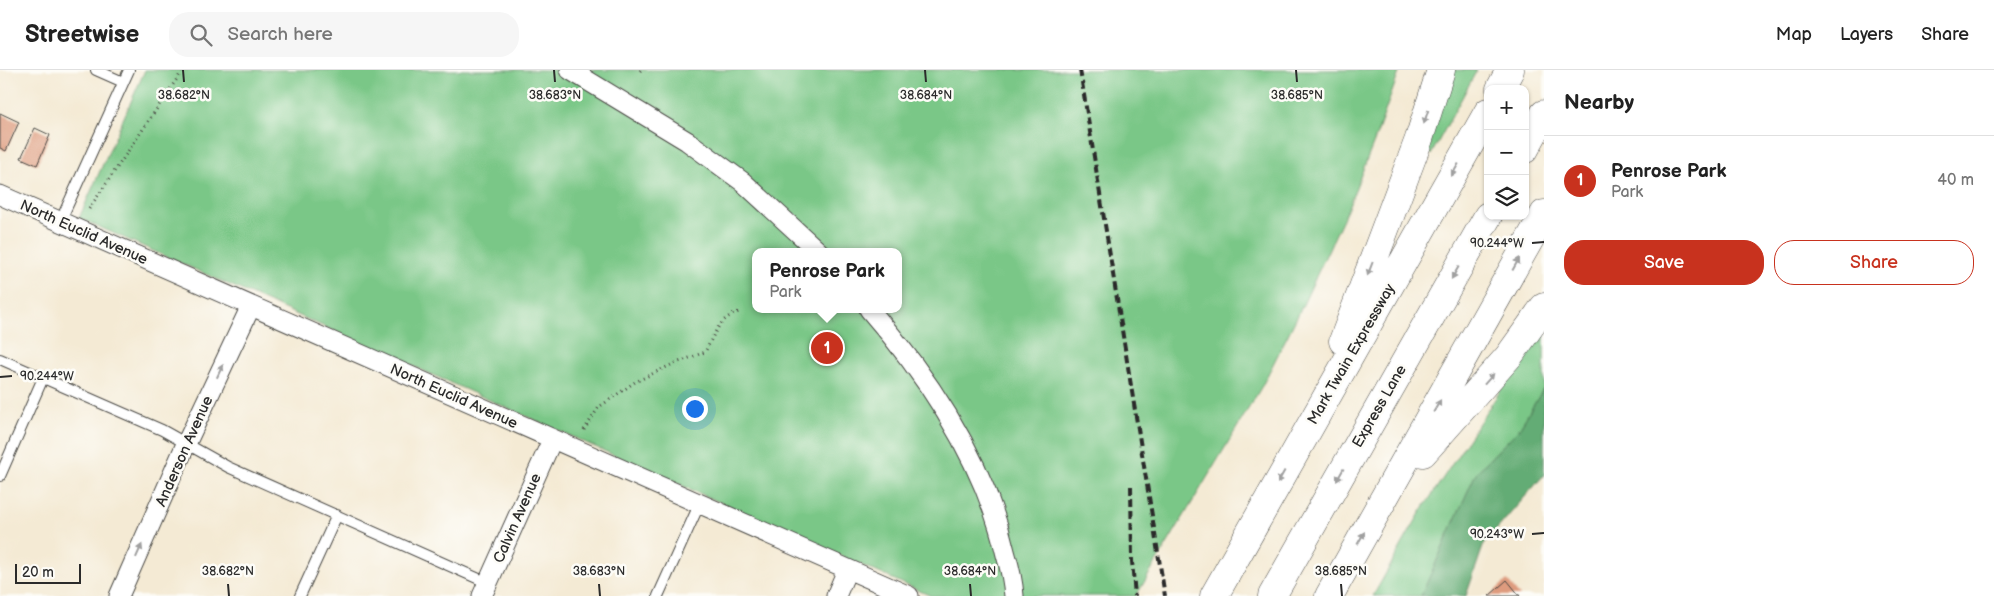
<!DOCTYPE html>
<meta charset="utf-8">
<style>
body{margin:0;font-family:"Balsamiq Sans",sans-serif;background:#f6f6f6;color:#222}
.controls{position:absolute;right:15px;top:15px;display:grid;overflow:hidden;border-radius:10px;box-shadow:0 1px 4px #0004}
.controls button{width:45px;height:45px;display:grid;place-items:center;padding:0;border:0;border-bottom:1px solid #e0e0e0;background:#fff;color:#222;font:25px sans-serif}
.scale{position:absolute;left:15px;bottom:12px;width:66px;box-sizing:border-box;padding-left:5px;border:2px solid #2b2b2b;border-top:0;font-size:14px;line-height:18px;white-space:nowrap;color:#2b2b2b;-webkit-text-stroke:4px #fdfcf7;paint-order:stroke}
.you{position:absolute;left:694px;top:338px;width:18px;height:18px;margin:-12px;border:4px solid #fff;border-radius:50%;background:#1a73e8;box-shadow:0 0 0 8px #1a73e833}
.badge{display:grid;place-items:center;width:32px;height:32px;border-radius:50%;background:#c8321e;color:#fff;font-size:16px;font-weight:700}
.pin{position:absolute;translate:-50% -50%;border:2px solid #fff;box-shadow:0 1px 5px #0006}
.popup{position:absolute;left:752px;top:178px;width:150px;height:65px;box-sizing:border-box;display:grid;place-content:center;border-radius:10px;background:#fff;filter:drop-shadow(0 1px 4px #0005);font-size:16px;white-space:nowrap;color:#767676}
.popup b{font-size:19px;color:#222}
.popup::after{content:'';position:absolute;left:50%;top:100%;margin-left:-10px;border:10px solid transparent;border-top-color:#fff}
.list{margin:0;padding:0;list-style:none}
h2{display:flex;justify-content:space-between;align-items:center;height:65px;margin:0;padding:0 20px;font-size:21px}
h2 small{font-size:16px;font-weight:400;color:#767676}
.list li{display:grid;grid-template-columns:32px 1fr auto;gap:15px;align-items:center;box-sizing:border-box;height:90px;padding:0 20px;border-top:1px solid #e0e0e0}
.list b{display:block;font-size:19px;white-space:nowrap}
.list p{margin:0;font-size:16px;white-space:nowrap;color:#767676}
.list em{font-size:16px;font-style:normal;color:#767676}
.actions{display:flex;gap:10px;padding:15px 20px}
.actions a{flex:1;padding:11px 0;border:1px solid #c8321e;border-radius:20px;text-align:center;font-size:18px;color:#c8321e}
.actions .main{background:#c8321e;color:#fff}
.icon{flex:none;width:28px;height:28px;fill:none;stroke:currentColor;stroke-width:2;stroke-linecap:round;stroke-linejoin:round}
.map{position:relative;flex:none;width:1544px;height:526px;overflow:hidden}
header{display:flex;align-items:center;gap:30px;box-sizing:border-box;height:70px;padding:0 25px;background:#fff;border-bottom:1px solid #e0e0e0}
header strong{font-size:24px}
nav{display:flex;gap:28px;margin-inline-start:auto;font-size:18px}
.search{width:350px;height:45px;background:#f6f6f6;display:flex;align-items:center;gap:12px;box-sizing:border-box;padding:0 18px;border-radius:20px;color:#767676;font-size:19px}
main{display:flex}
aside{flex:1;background:#fff}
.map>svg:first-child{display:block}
.green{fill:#7ac787;stroke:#527959;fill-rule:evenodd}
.forest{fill:#63ac74;stroke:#476c50}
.building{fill:#de9b7e}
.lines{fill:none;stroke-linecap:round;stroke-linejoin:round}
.lane-casing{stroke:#494844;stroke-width:12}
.street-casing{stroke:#494844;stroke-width:21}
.highway-casing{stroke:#494844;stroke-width:29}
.path{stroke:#494844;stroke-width:3;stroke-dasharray:1 4;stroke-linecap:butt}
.lane{stroke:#fff;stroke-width:10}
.street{stroke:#fff;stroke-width:19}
.highway{stroke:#fff;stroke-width:28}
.rail{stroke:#2b2b2b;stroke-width:4;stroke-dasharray:8 4;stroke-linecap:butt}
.oneway{fill:#a0a0a0}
.ticks{fill:none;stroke:#2b2b2b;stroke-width:2}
.labels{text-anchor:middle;stroke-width:5;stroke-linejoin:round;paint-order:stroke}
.street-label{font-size:15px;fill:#2b2b2b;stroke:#fdfcf7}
.ticks-label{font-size:12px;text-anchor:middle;fill:#2b2b2b;stroke:#fdfcf7;stroke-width:5;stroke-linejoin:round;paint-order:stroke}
</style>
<header>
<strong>Streetwise</strong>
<div class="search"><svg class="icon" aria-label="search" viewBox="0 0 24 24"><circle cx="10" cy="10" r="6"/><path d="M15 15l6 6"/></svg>Search here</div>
<nav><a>Map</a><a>Layers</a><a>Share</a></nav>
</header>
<main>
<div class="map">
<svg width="1544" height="526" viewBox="0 0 1544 526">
<rect width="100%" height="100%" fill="#fdfcf7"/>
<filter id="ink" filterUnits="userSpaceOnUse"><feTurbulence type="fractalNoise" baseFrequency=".02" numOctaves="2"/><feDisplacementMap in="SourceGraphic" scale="10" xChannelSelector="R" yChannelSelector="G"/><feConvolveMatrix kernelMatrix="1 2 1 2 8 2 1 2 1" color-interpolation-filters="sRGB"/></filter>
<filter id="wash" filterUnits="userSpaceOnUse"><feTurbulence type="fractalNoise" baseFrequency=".0096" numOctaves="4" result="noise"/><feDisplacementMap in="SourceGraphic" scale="20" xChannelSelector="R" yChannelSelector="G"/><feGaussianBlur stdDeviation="1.12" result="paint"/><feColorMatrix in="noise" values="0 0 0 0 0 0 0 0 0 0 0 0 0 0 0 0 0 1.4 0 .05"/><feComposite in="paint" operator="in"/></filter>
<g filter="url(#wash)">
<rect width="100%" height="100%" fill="#f4ead4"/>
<path class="green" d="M145 0H1400L1374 72 1347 140 1301 239 1262 316 1136 526H931L79 148ZM756 182H898V239H756Z
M1453 0H1477L1431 85 1426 80Z
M1544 254V318L1519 359 1476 403 1421 526H1373L1420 443Z"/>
<path class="forest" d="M1544 318V405L1484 474 1466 526H1421L1476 403 1519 359Z"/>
<g id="blocks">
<path class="building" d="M0 43 19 52 6 81 0 78Z
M35 58 50 65 37 95 21 88Z
M1507 510 1520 526H1489Z"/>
</g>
</g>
<g filter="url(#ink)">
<use href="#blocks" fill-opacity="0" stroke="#494844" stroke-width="1"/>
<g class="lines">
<g class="lane-casing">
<path id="lane" d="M96 0 123 12
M60 152 129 0
M0 289 162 360 228 397 488 513
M0 406 43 308
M300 526 337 445
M658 526 699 435"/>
</g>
<g class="street-casing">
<path id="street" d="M570 0 687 71 743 112 819 182
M0 125 909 526
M869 239C930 309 985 393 1006 485 1010 498 1013 512 1014 526
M119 526 186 374 251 236
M482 526 552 370
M836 526 847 500"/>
</g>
<g class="highway-casing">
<path id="highway" d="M1500 19 1510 0
M1525 79 1544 44
M1343 271 1419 69 1441 0
M1423 383 1509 286 1544 237
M1214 526 1488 42
M1272 526 1488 146
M1329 526 1544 144"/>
</g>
<path class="path" d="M640 1 641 0
M89 139 183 0
M584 360 599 337 635 312 671 295 705 282C714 265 719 248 739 242"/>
<use href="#lane" class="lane"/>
<use href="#street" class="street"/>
<use href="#highway" class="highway"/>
<path class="rail" d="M1080 0 1165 526
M1131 416 1132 491 1135 526"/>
</g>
<defs><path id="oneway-solid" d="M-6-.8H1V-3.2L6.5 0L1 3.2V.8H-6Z" transform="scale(1.25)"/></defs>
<g class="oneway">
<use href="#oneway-solid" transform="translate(1426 47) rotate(108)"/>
<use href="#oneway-solid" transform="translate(1455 100) rotate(120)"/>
<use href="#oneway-solid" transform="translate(1516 194) rotate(-61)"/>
<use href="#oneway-solid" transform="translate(1370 199) rotate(111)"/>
<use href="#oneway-solid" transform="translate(1455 203) rotate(120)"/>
<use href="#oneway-solid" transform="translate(220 301) rotate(-65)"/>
<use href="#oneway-solid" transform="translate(1489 309) rotate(-48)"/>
<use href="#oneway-solid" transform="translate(1437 336) rotate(-60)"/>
<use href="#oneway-solid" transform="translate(1340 405) rotate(119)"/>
<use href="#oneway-solid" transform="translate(1281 407) rotate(119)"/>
<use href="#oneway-solid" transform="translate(1361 468) rotate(-61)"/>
<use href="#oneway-solid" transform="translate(139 481) rotate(-66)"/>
</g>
</g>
<path class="ticks" d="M183 0 184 12M554 0 555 12M925 0 926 12M1296 0 1297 12M1532 173 1544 172M0 307 12 306M1532 464 1544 463M228 514 229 526M599 514 600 526M970 514 971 526M1341 514 1342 526"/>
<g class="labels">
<g class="street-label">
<text transform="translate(84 162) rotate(24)" y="5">North Euclid Avenue</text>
<text transform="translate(1351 284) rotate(-60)" y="5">Mark Twain Expressway</text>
<text transform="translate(454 326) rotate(24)" y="5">North Euclid Avenue</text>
<text transform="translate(1379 336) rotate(-60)" y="5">Express Lane</text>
<text transform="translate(184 381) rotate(-66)" y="5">Anderson Avenue</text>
<text transform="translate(517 448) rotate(-66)" y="5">Calvin Avenue</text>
</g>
</g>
<g class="ticks-label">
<text x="184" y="29">38.682°N</text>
<text x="555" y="29">38.683°N</text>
<text x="926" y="29">38.684°N</text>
<text x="1297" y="29">38.685°N</text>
<text x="1497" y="177">90.244°W</text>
<text x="47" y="310">90.244°W</text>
<text x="1497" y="468">90.243°W</text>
<text x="228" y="505">38.682°N</text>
<text x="599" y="505">38.683°N</text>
<text x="970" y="505">38.684°N</text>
<text x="1341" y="505">38.685°N</text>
</g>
</svg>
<div class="controls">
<button>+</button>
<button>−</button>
<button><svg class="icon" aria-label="layers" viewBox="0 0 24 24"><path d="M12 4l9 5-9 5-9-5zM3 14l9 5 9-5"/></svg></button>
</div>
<div class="scale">20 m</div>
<div class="you"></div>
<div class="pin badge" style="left:827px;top:278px">1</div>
<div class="popup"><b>Penrose Park</b>Park</div>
</div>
<aside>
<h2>Nearby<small></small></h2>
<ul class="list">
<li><span class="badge">1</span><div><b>Penrose Park</b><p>Park</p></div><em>40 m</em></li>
</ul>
<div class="actions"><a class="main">Save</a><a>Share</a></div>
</aside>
</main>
